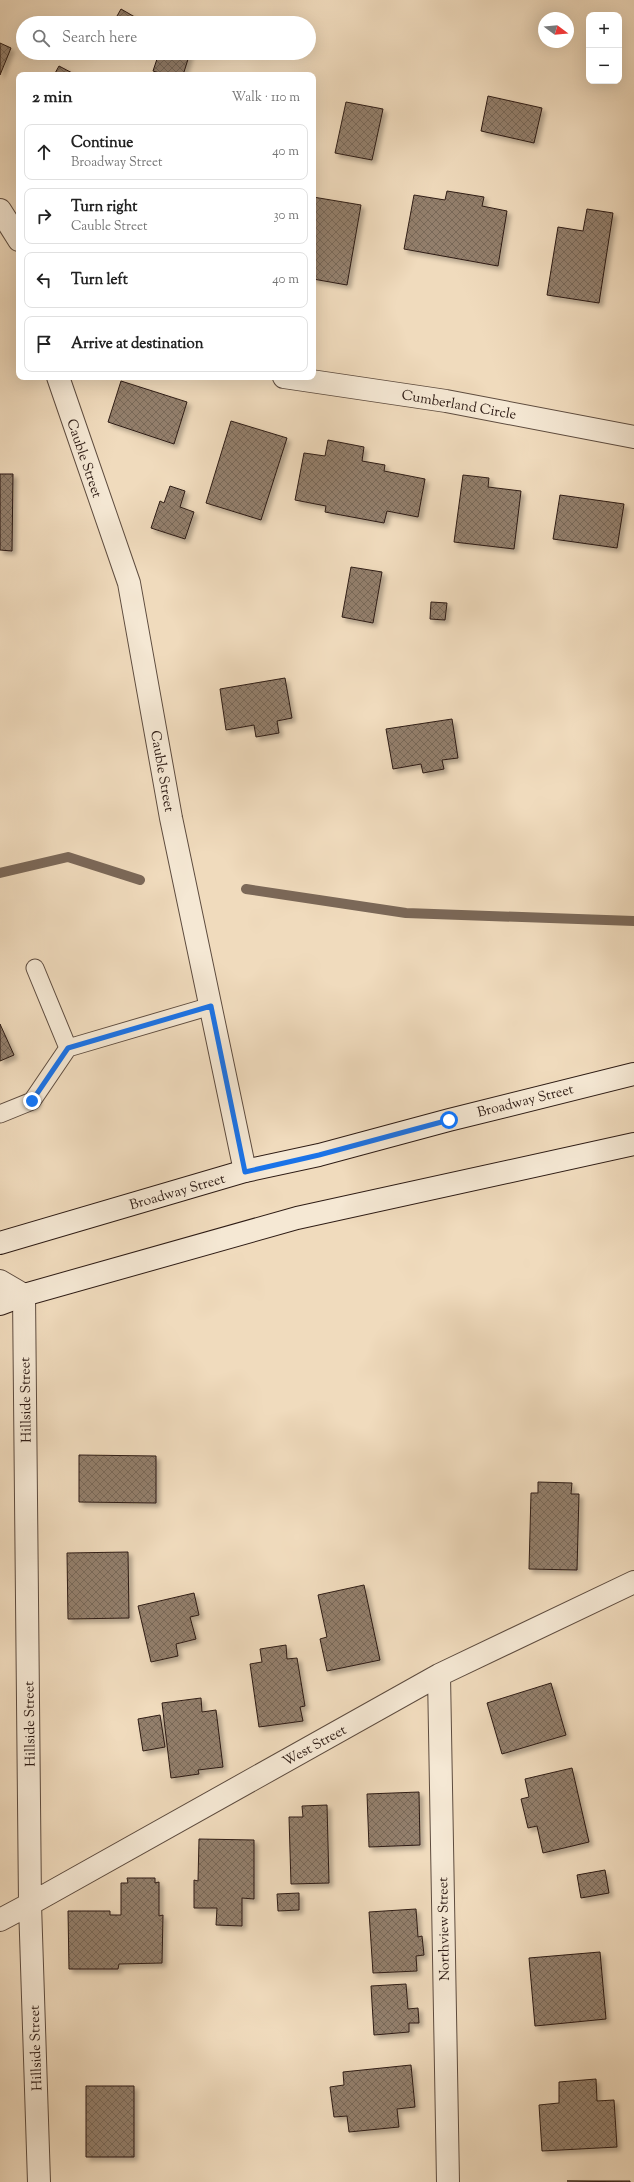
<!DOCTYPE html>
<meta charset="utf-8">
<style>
body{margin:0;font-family:"Sorts Mill Goudy",serif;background:#f2f2f2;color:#222}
.controls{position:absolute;right:12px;top:12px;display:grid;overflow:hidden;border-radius:8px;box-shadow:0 4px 16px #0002}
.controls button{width:36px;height:36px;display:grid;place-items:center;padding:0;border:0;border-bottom:1px solid #e0e0e0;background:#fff;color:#222;font:20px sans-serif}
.compass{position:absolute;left:538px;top:12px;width:36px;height:36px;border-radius:50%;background:#fff;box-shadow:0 4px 16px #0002;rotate:106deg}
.stop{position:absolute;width:12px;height:12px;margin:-9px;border:3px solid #1a73e8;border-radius:50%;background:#fff}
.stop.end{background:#1a73e8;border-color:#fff;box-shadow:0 1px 4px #0008}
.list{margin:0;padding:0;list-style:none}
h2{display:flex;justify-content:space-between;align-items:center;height:52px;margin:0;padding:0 16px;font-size:17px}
h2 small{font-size:13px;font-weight:400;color:#767676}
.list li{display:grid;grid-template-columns:26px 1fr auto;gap:12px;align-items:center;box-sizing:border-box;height:56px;margin:0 8px 8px;padding:0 8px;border:1px solid #e0e0e0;border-radius:8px}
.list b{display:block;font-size:15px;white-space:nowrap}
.list p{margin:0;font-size:13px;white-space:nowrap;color:#767676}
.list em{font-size:13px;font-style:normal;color:#767676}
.icon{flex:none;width:22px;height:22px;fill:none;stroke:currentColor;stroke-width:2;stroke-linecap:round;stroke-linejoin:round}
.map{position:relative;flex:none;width:634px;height:2182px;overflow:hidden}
.search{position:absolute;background:#fff;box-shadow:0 4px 16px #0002;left:16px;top:16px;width:300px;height:44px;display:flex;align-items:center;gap:10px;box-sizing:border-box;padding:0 14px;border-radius:22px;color:#767676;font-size:15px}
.panel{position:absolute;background:#fff;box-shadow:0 4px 16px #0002;left:16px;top:72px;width:300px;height:308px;border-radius:8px}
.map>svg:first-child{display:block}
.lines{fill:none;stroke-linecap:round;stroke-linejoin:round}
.stream{stroke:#7b6858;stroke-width:10}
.building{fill:url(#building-cross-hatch);stroke:#2e1c15;filter:url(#shadow)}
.lane-casing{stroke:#5e4c3f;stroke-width:19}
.street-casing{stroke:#5e4c3f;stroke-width:24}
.secondary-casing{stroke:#2e1c15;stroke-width:24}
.lane{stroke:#f5e8d4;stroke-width:17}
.street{stroke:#f5e8d4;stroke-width:22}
.secondary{stroke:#f5e8d4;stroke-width:22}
.route{stroke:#1a73e8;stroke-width:5}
.labels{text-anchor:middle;stroke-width:3.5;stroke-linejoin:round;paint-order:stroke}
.street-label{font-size:14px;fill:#2e1c15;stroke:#f5e8d4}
</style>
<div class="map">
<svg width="634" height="2182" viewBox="0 0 634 2182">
<defs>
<pattern id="building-cross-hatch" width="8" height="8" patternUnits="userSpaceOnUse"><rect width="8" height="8" fill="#937f6c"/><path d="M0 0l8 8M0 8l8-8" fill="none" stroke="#786758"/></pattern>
<filter id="shadow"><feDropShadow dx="3.5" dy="3.5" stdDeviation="2" flood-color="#0004"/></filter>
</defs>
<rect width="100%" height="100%" fill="#f0dbbd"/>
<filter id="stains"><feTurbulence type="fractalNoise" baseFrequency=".005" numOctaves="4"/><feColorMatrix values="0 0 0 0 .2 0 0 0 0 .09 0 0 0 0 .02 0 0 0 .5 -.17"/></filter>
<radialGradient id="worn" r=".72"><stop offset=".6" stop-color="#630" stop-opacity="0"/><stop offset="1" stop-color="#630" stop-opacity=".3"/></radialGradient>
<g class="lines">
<path class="stream" d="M0 873 68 857 140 880
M246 889 406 913 634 921"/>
</g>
<path class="building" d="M121 9 140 20 139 23H113Z
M0 43 11 48 0 75Z
M159 53H190L183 75H166L153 71Z
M59 66 76 75H54Z
M488 96 542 108 534 143 481 131Z
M346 102 383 109 372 160 335 153Z
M447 191 484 197 482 206 507 211 498 266 404 249 414 195 445 200Z
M313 197 361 205 347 285 313 279Z
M587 209 613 213 599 303 547 295 558 227 583 231Z
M121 381 187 402 174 444 108 422Z
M231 421 287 438 261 520 206 503Z
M328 440 364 447 362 461 385 465 384 471 425 479 418 517 387 511 384 523 325 512 326 506 295 500 304 453 325 456Z
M0 474H13L12 551 0 550Z
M463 475 489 478 488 487 521 491 514 549 454 542Z
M170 486 185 491 180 507 194 512 185 539 151 528 160 501 164 503Z
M560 495 624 504 617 548 553 539Z
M351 567 382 572 373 623 342 617Z
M431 602 447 603 445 620 430 619Z
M285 678 292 718 277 721 279 733 256 737 254 725 226 730 220 689Z
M452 719 458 758 442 760 444 769 423 773 421 764 393 769 386 729Z
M0 1024 14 1055 0 1061Z
M79 1455 156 1456V1503L79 1502Z
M538 1482 572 1483 571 1494H579L577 1570 529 1569 531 1493H538Z
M128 1552 129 1618 68 1619 67 1553Z
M364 1585 380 1660 327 1671 320 1639 327 1637 318 1595Z
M194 1593 199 1615 190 1617 196 1639 176 1644 178 1656 151 1662 138 1606Z
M286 1645 287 1659 297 1658 305 1706 300 1707 303 1721 259 1727 250 1664 262 1662 260 1649Z
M551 1683 566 1735 502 1754 487 1703Z
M201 1698 202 1712 216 1710 223 1767 198 1770 199 1774 171 1778 162 1703Z
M160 1715 165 1747 143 1751 138 1719Z
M572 1768 589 1842 543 1853 537 1826 528 1828 521 1799 529 1797 525 1779Z
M419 1792 420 1845 369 1847 367 1794Z
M327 1805 329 1883 291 1884 289 1817H303L302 1806Z
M199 1839 254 1840V1899L242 1898V1926L216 1925 217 1908H194V1880L198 1881Z
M605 1870 609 1893 581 1898 577 1875Z
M127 1878H155V1883L159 1882V1916L163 1915 162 1963 119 1964 118 1969H69L68 1911H110V1915H121V1883H128Z
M299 1893V1910L278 1911 277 1894Z
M416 1909 418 1937 422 1936 424 1955 416 1956 417 1971 373 1973 369 1912Z
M600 1952 606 2019 535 2026 529 1958Z
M406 1984 408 2009 418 2008 419 2023H409V2032L374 2035 371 1986Z
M411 2065 415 2107 397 2109 399 2127 349 2132 347 2116 334 2117 330 2087 344 2085 343 2072Z
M596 2079 597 2101 614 2100 617 2147 542 2151 539 2105 559 2103V2082Z
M86 2086H134V2157H86Z
M567 2181H630V2182Z"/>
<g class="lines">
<g class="lane-casing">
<path id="lane" d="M35 968 68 1048
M0 1114 32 1101 68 1048 211 1006"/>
</g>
<g class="street-casing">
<path id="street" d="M0 210 19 240
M58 377 129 583 171 818 245 1171
M284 377 446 401 634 437
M0 1281 24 1295 30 1904 39 2182
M439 1675 448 2182
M0 1920 30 1904 439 1675 634 1582"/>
</g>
<g class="secondary-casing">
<path id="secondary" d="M0 1243 245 1171 319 1155 449 1120 634 1074
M0 1304 24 1295 297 1218 634 1144"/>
</g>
<use href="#lane" class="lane"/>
<use href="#street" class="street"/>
<use href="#secondary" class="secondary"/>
</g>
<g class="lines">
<path class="route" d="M32 1101 68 1048 211 1006 245 1172 319 1155 449 1120"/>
</g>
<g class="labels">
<g class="street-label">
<text transform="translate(459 404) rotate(10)" y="5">Cumberland Circle</text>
<text transform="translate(85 458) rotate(71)" y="5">Cauble Street</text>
<text transform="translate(163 771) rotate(80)" y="5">Cauble Street</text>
<text transform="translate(525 1100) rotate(-14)" y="5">Broadway Street</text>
<text transform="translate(177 1191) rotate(-16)" y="5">Broadway Street</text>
<text transform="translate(25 1400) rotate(-91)" y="5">Hillside Street</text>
<text transform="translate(29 1724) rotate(-91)" y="5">Hillside Street</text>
<text transform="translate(314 1745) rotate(-29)" y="5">West Street</text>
<text transform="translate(443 1929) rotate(-91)" y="5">Northview Street</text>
<text transform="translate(35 2048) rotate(-92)" y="5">Hillside Street</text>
</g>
</g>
<rect width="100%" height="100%" filter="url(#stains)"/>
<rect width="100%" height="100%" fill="url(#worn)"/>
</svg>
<div class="controls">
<button>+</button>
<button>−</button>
</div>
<svg class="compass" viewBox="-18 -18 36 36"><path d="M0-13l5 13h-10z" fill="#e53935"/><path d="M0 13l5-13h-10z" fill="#767676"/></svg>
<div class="stop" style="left:449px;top:1120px"></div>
<div class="stop end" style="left:32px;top:1101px"></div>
<div class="search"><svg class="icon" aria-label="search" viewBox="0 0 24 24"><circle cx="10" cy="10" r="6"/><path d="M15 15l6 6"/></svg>Search here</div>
<section class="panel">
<h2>2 min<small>Walk · 110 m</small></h2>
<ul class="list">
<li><svg class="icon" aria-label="ahead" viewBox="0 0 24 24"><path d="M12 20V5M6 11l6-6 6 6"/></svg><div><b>Continue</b><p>Broadway Street</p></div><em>40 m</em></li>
<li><svg class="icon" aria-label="right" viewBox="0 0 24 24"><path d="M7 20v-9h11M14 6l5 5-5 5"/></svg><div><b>Turn right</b><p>Cauble Street</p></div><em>30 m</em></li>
<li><svg class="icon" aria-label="left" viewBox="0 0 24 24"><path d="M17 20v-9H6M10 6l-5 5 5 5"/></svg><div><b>Turn left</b></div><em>40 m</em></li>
<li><svg class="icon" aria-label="arrive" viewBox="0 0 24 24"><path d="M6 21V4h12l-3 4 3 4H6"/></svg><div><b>Arrive at destination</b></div></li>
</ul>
</section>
</div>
